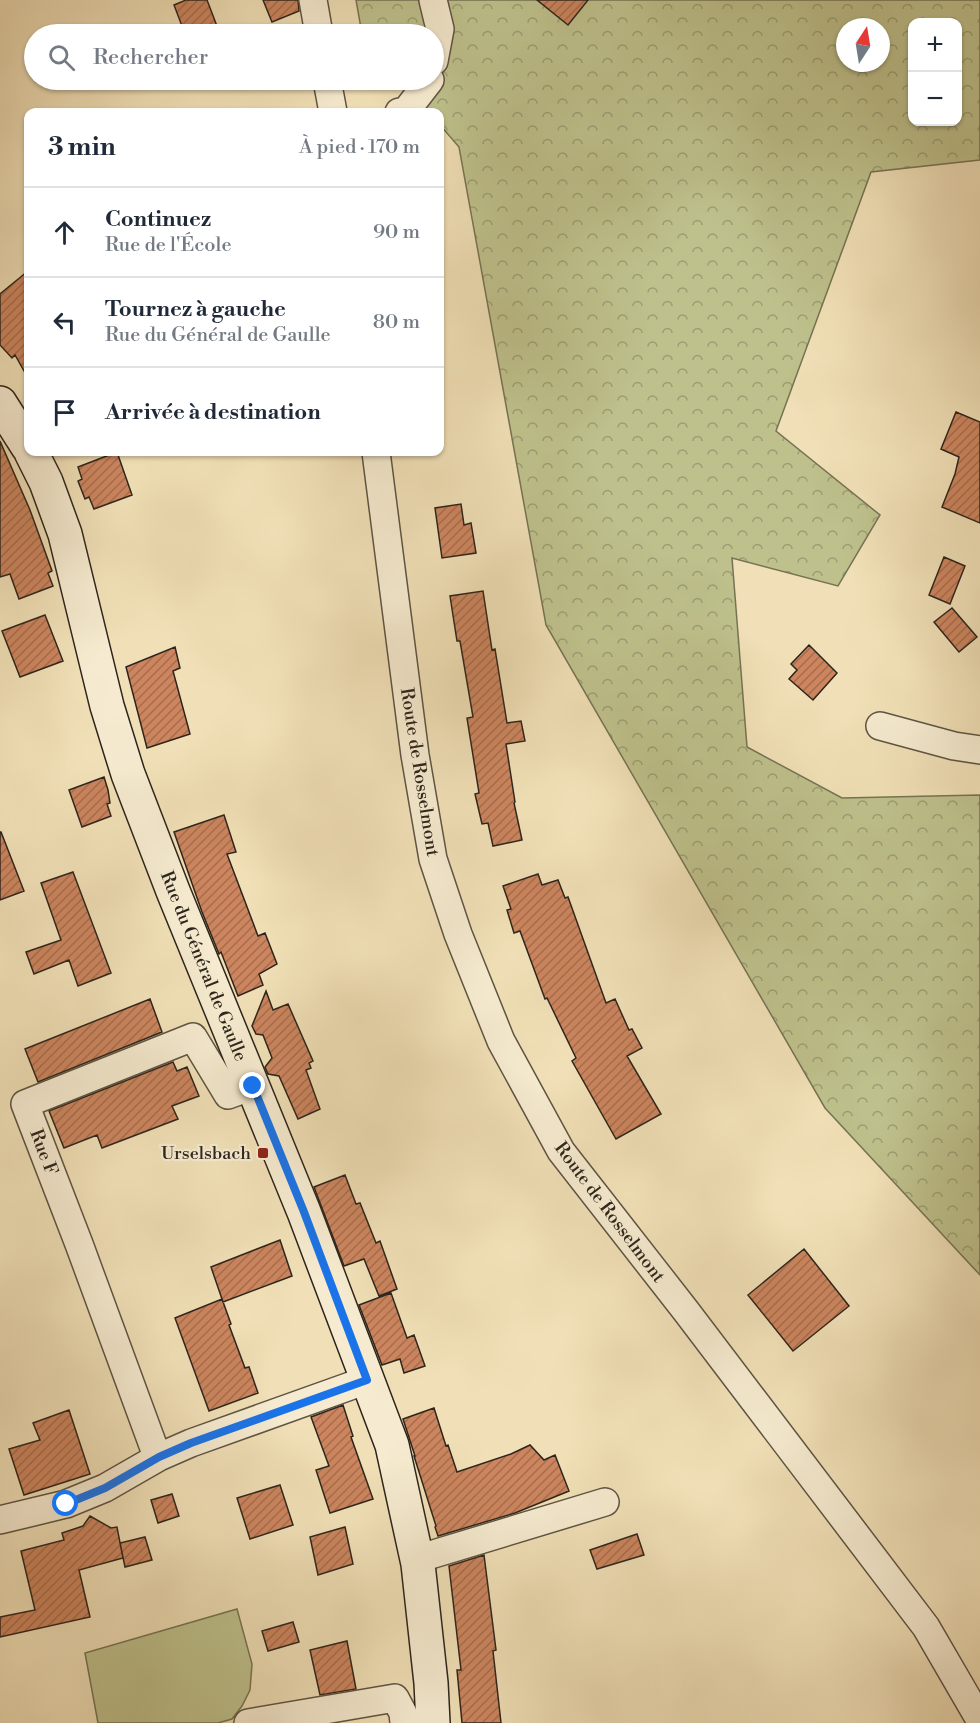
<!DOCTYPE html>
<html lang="fr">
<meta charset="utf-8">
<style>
body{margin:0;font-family:"Libre Bodoni",serif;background:#f2f2f3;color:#1f2937}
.controls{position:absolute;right:18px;top:18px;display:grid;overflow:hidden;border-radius:12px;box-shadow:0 2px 4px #0004}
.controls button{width:54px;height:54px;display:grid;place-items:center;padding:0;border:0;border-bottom:2px solid #e0e1e3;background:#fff;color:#1f2937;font:30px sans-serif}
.compass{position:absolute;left:836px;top:18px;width:54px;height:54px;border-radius:50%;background:#fff;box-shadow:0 2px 4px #0004;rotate:12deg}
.stop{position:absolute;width:18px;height:18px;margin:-14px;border:4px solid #1a73e8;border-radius:50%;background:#fff}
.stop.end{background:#1a73e8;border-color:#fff;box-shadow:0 2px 6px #0008}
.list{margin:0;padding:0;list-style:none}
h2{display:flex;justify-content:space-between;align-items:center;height:78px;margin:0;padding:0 24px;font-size:26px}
h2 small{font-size:20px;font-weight:400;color:#747a83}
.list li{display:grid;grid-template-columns:39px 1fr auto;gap:18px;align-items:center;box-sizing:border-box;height:90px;padding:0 24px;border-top:2px solid #e0e1e3}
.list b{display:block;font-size:22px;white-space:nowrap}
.list p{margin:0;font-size:20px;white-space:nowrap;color:#747a83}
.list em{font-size:20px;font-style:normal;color:#747a83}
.icon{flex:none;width:33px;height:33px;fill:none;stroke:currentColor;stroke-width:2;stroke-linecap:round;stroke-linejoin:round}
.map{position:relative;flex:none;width:980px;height:1723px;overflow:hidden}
.search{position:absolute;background:#fff;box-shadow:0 2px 4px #0004;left:24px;top:24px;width:420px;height:66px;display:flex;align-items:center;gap:15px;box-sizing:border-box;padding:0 21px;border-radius:33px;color:#747a83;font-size:22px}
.panel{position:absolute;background:#fff;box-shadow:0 2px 4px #0004;left:24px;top:108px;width:420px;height:348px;border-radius:12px}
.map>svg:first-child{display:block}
.forest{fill:url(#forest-crowns);stroke:#767354;stroke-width:1.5;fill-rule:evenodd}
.green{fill:#bec18c;stroke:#767354;stroke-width:1.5}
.building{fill:url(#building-hatch);stroke:#2d251c;stroke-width:1.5}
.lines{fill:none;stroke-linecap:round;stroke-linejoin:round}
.street-casing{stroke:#5e5443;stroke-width:30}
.secondary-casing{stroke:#2d251c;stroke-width:36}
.street{stroke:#f6ebd0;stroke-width:27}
.secondary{stroke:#f6ebd0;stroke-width:33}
.route{stroke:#1a73e8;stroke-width:8}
.poi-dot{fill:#8f2418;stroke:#f6ebd0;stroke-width:2}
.labels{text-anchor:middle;stroke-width:4.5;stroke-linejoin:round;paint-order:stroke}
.street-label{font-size:18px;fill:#2d251c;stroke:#f6ebd0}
.poi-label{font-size:18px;fill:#2d251c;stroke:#f6ebd0;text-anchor:end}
</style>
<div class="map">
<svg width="980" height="1723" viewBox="0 0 980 1723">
<defs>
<pattern id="forest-crowns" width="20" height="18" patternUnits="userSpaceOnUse" patternTransform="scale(1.5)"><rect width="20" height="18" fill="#bec18c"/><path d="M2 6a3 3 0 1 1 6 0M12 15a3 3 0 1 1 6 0" fill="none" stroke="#9b9d72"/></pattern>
<pattern id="building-hatch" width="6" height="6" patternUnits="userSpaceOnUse" patternTransform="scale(1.5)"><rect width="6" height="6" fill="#cc855e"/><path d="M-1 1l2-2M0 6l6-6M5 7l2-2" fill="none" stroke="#a66d4d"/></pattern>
</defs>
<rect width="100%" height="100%" fill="#f1e0b7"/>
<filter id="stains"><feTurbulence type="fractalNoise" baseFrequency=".00333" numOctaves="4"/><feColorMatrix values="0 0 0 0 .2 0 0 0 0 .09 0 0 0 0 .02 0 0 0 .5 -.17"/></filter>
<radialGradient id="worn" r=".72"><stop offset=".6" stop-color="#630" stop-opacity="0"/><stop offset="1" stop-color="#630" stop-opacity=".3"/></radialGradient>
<path class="forest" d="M356 0H980V160L871 172 776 431 880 515 838 586 732 558 747 747 842 798 980 795V1275L825 1108 546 625 459 147 440 125V112H429L400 80H434V34H362ZM912 22H958V122H912ZM845 27H881V63H845Z"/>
<path class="green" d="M237 1609 252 1664 250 1690 242 1706 232 1719 218 1723H98L85 1653Z"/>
<path class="building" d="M186 0H207L220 34H185L174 5Z
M263 0H298L299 11 272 22Z
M537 0H588L568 25Z
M28 271V378L15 355 12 358 0 345V294Z
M956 412 980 422V523L942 507 955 474 959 457 941 449Z
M0 441 30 510 52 571 48 573 53 586 19 599 10 574 0 577Z
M117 452 132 495 94 509 89 497 85 499 78 481 82 479 78 467Z
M461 504 464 525 471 523 476 553 442 558 435 508Z
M944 557 965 566 950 604 929 595Z
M483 591 492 650 495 649 507 723 521 721 525 741 506 744 515 802 514 803 522 840 493 846 488 823 482 824 475 794 479 793 467 718 473 717 460 641H457L450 596Z
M952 608 977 637 959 652 934 622Z
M45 615 63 661 20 677 2 631Z
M809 645 837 673 813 700 789 679 797 670 791 664Z
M175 647 180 668 173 671 190 734 147 748 126 667Z
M104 777 108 790 110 803 107 804 111 816 82 827 69 790Z
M224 815 236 852 227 854 258 936 265 933 277 964 259 974 263 985 238 996 221 952 219 954 202 912 174 832Z
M0 832H1L24 891 0 900Z
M73 872 111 973 78 986 69 960 34 974 26 952 61 940 41 883Z
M538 874 542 885 558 880 565 898 568 897 606 1003 615 999 629 1030 632 1029 642 1048 627 1056 661 1114 616 1139 572 1061 576 1058 547 998 545 999 520 931 514 933 507 910 511 909 503 886Z
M266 991 273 1010 288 1004 313 1061 309 1063 311 1068 306 1070 320 1109 298 1119 279 1076 268 1074 265 1067 272 1058 263 1035 256 1034 252 1026Z
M150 999 162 1032 38 1082 25 1049Z
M173 1062 177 1071 187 1067 199 1096 172 1106 178 1119 102 1148 97 1135 64 1148 49 1111Z
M345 1175 356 1204 360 1203 376 1243 380 1241 397 1289 379 1296 364 1259 344 1266 314 1187Z
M280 1240 292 1276 223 1302 211 1267Z
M804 1249 849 1306 793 1351 748 1295Z
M391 1293 407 1338 414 1335 425 1366 404 1373 400 1359 382 1365 359 1305Z
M222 1299 231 1324 229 1325 245 1368 249 1367 258 1393 209 1411 175 1318Z
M343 1405 353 1436 351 1437 373 1499 330 1513 316 1470 329 1466 311 1417Z
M434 1408 446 1446 448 1445 457 1472 511 1454 530 1445 544 1460 555 1455 569 1491 515 1513 438 1536 435 1527 436 1526 414 1456H415L403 1419Z
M69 1410 90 1474 24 1495 9 1449 40 1440 33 1423Z
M280 1485 293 1525 250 1539 237 1498Z
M172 1494 179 1516 158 1523 151 1500Z
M90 1516 111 1528 117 1527 123 1558 79 1570 90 1617 0 1637V1617L35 1610 21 1551 64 1540 62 1533 83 1526Z
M345 1527 353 1564 318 1575 310 1537Z
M637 1534 644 1555 597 1569 590 1550Z
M145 1537 152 1560 125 1567 120 1543Z
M484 1555 496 1650 493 1651 501 1723H462L457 1670H461L449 1566Z
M293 1622 299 1642 268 1651 262 1631Z
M347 1641 356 1689 320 1695 310 1650Z"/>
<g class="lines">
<g class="street-casing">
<path id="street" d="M313 0 319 34
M433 0 440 29 434 61
M327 80 333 112
M399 112 406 111 430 80
M376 452 415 755 433 859 458 934 501 1041 561 1151 686 1311 926 1627 980 1720
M880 726 954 746 980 750
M159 1457 154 1448 79 1244 25 1104 193 1037 228 1095 253 1086
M0 1520 66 1504 105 1488 159 1457 191 1443 367 1380
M417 1559 605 1502
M248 1723 395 1698 403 1713 404 1723"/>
</g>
<g class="secondary-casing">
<path id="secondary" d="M0 403 28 447
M31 452 46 482 65 534 107 706 128 774 173 891 304 1212 392 1445 418 1564 431 1683 433 1723"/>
</g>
<use href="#street" class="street"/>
<use href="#secondary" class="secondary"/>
</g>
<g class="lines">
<path class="route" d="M66 1504 105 1488 159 1457 191 1443 367 1380 304 1212 253 1086"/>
</g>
<rect class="poi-dot" x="257" y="1147" width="12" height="12" rx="3"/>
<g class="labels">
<g class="street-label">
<text transform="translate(420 772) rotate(81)" y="6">Route de Rosselmont</text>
<text transform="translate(204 966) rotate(68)" y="6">Rue du Général de Gaulle</text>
<text transform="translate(44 1152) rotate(69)" y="6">Rue F</text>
<text transform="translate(610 1212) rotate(53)" y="6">Route de Rosselmont</text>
</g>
<g class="poi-label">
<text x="251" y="1159">Urselsbach</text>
</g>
</g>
<rect width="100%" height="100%" filter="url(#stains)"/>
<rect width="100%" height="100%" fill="url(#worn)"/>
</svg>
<div class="controls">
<button>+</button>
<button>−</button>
</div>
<svg class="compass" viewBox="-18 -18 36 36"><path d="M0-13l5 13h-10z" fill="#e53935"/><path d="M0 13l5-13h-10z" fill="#747a83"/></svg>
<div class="stop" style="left:66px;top:1504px"></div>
<div class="stop end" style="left:253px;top:1086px"></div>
<div class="search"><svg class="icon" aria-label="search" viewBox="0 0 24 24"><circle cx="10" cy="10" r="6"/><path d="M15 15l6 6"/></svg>Rechercher</div>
<section class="panel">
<h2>3 min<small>À pied · 170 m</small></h2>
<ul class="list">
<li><svg class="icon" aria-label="ahead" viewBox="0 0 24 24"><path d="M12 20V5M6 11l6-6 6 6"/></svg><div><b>Continuez</b><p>Rue de l'École</p></div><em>90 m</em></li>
<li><svg class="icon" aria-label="left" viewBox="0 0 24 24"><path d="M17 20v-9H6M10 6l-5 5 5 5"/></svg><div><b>Tournez à gauche</b><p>Rue du Général de Gaulle</p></div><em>80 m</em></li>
<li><svg class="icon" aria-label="arrive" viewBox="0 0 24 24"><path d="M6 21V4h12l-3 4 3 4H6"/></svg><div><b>Arrivée à destination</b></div></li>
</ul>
</section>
</div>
